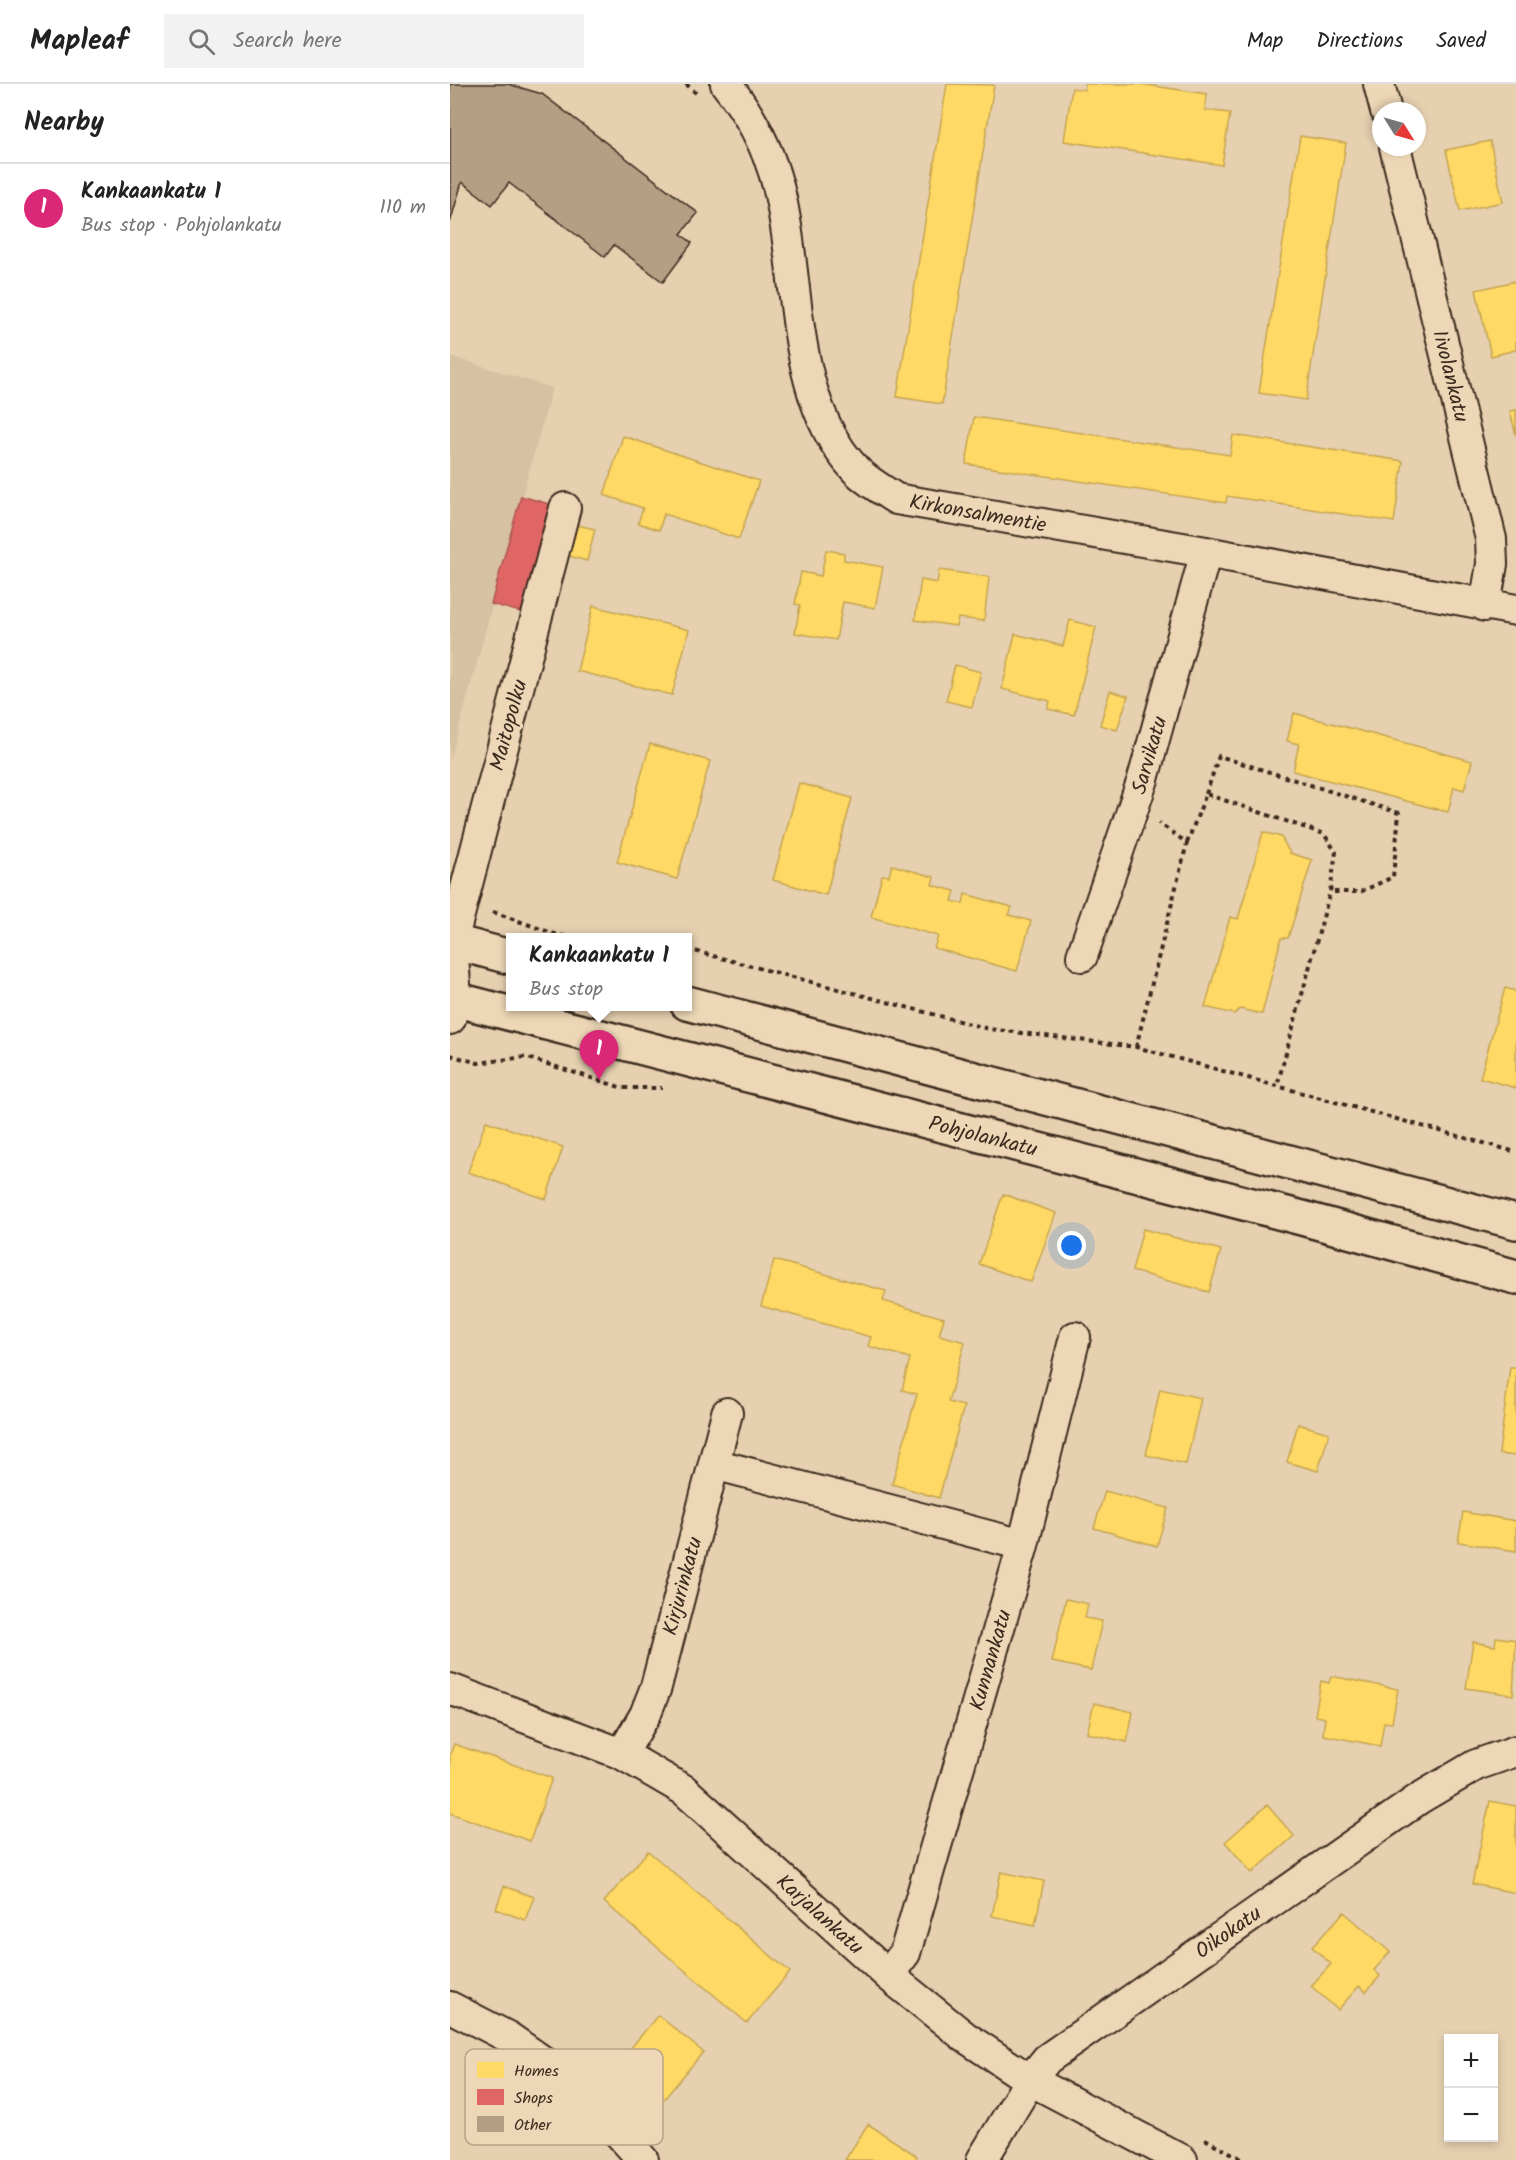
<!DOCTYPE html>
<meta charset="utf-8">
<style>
body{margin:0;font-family:Kalam,sans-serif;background:#f2f2f2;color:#222}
.controls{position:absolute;right:18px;bottom:18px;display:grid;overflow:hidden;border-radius:0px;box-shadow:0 3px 9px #0003}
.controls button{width:54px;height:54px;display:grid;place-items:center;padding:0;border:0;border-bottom:2px solid #e0e0e0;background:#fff;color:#222;font:30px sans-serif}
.compass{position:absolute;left:922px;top:18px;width:54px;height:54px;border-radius:50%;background:#fff;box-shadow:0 3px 9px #0003;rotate:127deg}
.you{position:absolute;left:622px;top:1162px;width:21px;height:21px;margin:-15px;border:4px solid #fff;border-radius:50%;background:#1a73e8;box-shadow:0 0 0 9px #1a73e833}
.badge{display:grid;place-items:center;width:39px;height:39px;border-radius:50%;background:#db2777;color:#fff;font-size:20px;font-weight:700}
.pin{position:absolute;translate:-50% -50px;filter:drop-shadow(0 2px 3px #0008)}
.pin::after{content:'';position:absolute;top:32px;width:21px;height:18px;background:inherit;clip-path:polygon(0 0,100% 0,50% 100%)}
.popup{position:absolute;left:56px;top:849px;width:186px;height:78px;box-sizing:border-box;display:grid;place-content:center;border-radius:0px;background:#fff;filter:drop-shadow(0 2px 4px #0005);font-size:20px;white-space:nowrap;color:#767676}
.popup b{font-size:22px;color:#222}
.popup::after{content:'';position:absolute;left:50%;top:100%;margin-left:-12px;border:12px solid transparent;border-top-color:#fff}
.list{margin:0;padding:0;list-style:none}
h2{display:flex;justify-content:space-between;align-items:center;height:78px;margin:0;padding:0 24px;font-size:26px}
h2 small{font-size:20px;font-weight:400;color:#767676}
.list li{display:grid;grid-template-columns:39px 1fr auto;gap:18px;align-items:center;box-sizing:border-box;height:90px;padding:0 24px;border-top:2px solid #e0e0e0}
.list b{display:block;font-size:22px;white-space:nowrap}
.list p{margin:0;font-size:20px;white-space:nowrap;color:#767676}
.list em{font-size:20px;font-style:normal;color:#767676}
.icon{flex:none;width:33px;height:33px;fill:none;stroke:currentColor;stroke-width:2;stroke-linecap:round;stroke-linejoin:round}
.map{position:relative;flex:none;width:1066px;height:2076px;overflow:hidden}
header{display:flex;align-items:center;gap:36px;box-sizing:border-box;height:84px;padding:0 30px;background:#fff;border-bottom:2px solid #e0e0e0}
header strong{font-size:28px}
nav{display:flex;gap:33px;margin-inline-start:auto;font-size:21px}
.search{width:420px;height:54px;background:#f2f2f2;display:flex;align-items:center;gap:15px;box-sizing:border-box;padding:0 21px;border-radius:0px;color:#767676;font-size:22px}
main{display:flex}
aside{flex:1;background:#fff}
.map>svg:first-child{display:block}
.built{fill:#d7c1a3}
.homes{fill:#ffd966;stroke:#c4a450;stroke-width:1.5}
.shops{fill:#e06666;stroke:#ae5450;stroke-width:1.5}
.building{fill:#b49f85;stroke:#3b2a1e;stroke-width:1.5}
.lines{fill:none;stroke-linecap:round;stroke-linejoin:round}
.minor-casing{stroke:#3b2a1e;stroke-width:34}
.major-casing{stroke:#3b2a1e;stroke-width:38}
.path{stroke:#3b2a1e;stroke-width:4;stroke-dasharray:4.5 4.5;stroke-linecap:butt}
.minor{stroke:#edd7b6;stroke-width:30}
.major{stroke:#edd7b6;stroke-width:33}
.labels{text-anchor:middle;stroke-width:6;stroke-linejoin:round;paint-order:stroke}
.street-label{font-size:21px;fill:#3b2a1e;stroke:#edd7b6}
.key{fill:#edd7b6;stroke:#b8a388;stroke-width:1.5}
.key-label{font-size:16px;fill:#3b2a1e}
</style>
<header>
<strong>Mapleaf</strong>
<div class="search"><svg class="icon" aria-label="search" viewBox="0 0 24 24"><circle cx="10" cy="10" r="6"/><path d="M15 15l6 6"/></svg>Search here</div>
<nav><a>Map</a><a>Directions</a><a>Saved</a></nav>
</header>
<main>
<aside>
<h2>Nearby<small></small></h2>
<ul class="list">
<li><span class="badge">1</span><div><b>Kankaankatu 1</b><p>Bus stop · Pohjolankatu</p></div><em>110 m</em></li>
</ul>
</aside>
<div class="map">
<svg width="1066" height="2076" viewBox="0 0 1066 2076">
<rect width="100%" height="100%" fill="#e6d0b0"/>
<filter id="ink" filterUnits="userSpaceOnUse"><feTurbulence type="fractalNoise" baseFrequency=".0167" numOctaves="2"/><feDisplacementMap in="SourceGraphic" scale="12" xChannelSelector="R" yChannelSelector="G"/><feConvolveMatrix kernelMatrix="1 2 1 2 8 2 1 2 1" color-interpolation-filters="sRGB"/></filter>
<g filter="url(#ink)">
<path class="built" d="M0 272 102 304 0 677Z"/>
<path class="homes" d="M497 0 544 1 492 320 447 313Z
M635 0H690L757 10 755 26 780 29 772 81 614 57 622 4 635 6Z
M850 52 896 59 856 316 809 309Z
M1040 57 1053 118 1010 127 996 66Z
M1066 197V266L1041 272 1026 206Z
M1066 326V351L1060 327Z
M524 333 780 371 783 351 953 377 944 438 777 412 776 419 516 380Z
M173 352 309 397 289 455 214 430 209 446 188 439 193 424 154 411Z
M127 441 145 445 137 477 119 472Z
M376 466 394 469V476L433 483 425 524 393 518 386 556 345 549 350 521 345 520 351 488 371 492Z
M489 486 539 493 534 537 508 534 506 542 465 536 471 496 487 499Z
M143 522 239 546 222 611 127 587Z
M620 536 646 543 624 631 598 625 600 617 552 605 565 550 613 562Z
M505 581 531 588 522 623 496 617Z
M660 607 678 612 667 646 650 641Z
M844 629 1022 677 1014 706 1004 703 998 728 843 687 849 660 837 657Z
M200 660 260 677 227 795 167 778Z
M349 699 402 714 376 811 323 796Z
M813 748 831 753 840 769 862 776 838 854H831L812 930 790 925 784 930 755 923 780 833 788 835Z
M442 781 484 793 482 801 505 807 502 817 513 820 515 810 562 823 559 831 581 837 567 887 484 864 488 852 421 833 432 791 439 792Z
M1055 904 1066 907V1004L1030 994Z
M36 1037 113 1063 96 1115 18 1088Z
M553 1110 606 1129 581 1198 529 1180Z
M693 1145 771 1166 759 1208 682 1187Z
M324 1176 436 1207 433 1217 494 1234 489 1251 515 1258 498 1318 514 1322 489 1414 442 1400 467 1310 452 1306 460 1274 418 1262 421 1253 311 1222Z
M1060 1283H1066V1372L1049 1370Z
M710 1305 751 1314 736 1380 696 1371Z
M848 1340 879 1349 868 1387 837 1378Z
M655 1407 718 1424 707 1462 644 1444Z
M1013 1428 1066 1437V1467L1008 1458Z
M616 1515 638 1520 635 1534 652 1537 641 1586 602 1578Z
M1046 1553 1066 1556 1063 1611 1016 1604 1023 1558 1045 1562Z
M881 1592 948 1605 942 1639 934 1638 930 1662 873 1651 875 1634 865 1632 871 1597 879 1599Z
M644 1619 683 1628 677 1658 637 1649Z
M4 1660 102 1694 80 1757 0 1729V1671Z
M1040 1717 1066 1722V1809L1022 1800Z
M817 1721 844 1752 802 1789 775 1758Z
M198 1767 340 1888 297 1939 154 1818Z
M551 1788 594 1797 585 1841 542 1832Z
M54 1802 84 1813 75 1836 46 1825Z
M894 1828 940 1868 924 1886 930 1892 916 1908 909 1902 888 1926 861 1902 881 1880 862 1863Z
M208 1931 253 1968 206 2025 161 1988Z
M418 2040 467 2072 465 2076H395Z"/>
<path class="shops" d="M71 412 103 421 74 529 41 520Z"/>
<path class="building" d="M0 0H58L92 10 248 129 231 150 242 159 213 198 164 161 155 173 59 99 42 121 12 98 0 139Z"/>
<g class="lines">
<g class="minor-casing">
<path id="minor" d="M276 0C300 30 318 64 328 102 351 190 338 314 405 385 416 397 433 406 446 415L756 468 1066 526
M929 0 936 27
M945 63 1041 455 1042 480 1035 522
M632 872 693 695 756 468
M0 935 6 915 2 858 115 424
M264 1380 573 1461
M0 1605 172 1670 234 1706 438 1891 515 1953 580 1996 732 2076
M172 1670 195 1631 206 1603 277 1329
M438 1891 455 1869 573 1461 625 1253
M0 1923 58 1953 125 2000 193 2076
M532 2076 580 1996 597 1975 970 1714 1026 1681 1066 1667"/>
</g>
<g class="major-casing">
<path id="major" d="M0 857 60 873
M0 914 852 1134 1066 1193
M237 919 1066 1138"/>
</g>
<path class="path" d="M236 0 247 10
M756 710 769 672 949 729 943 793 910 808H880
M737 759 756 710 874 750 886 768 880 808 827 1002
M43 828 108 851 128 854
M237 865 539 945 686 963 1066 1068
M686 963 737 759 709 739
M0 971 28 979 75 973 173 1004H212
M755 2055 794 2076"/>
<use href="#minor" class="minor"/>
<use href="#major" class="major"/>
</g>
</g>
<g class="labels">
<g class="street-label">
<text transform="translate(1001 292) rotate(76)" y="7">Iivolankatu</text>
<text transform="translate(528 429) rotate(10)" y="7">Kirkonsalmentie</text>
<text transform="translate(58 641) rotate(-75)" y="7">Maitopolku</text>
<text transform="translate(699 671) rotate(-74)" y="7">Sarvikatu</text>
<text transform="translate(533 1052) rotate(14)" y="7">Pohjolankatu</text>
<text transform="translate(232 1502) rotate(-75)" y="7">Kirjurinkatu</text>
<text transform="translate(540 1576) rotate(-74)" y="7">Kunnankatu</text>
<text transform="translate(370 1830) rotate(42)" y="7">Karjalankatu</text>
<text transform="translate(778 1848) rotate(-35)" y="7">Oikokatu</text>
</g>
</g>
<rect x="15" y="1965" width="198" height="96" rx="9" class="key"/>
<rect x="27" y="1978" width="27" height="16" fill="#ffd966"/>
<rect x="27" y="2005" width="27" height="16" fill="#e06666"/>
<rect x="27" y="2032" width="27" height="16" fill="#b49f85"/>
<g class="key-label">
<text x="64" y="1992">Homes</text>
<text x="64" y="2019">Shops</text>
<text x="64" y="2046">Other</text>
</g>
</svg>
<div class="controls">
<button>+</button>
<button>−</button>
</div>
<svg class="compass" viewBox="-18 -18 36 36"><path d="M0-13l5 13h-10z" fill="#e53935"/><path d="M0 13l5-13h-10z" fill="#767676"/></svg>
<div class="you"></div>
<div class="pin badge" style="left:149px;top:996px">1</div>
<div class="popup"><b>Kankaankatu 1</b>Bus stop</div>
</div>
</main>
